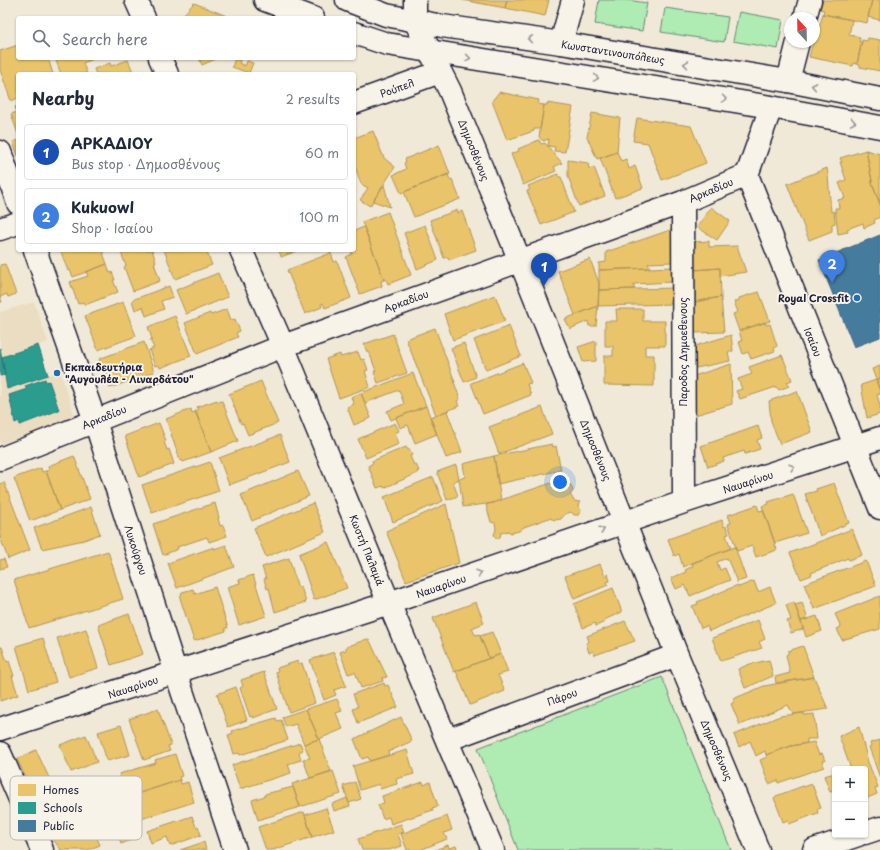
<!DOCTYPE html>
<meta charset="utf-8">
<style>
body{margin:0;font-family:"Playpen Sans",sans-serif;background:#f2f2f3;color:#1f2937}
.controls{position:absolute;right:12px;bottom:12px;display:grid;overflow:hidden;border-radius:4px;box-shadow:0 1px 3px #0004}
.controls button{width:36px;height:36px;display:grid;place-items:center;padding:0;border:0;border-bottom:1px solid #e0e1e3;background:#fff;color:#1f2937;font:20px sans-serif}
.compass{position:absolute;left:784px;top:12px;width:36px;height:36px;border-radius:50%;background:#fff;box-shadow:0 1px 3px #0004;rotate:338deg}
.you{position:absolute;left:560px;top:482px;width:14px;height:14px;margin:-10px;border:3px solid #fff;border-radius:50%;background:#1a73e8;box-shadow:0 0 0 6px #1a73e833}
.badge{display:grid;place-items:center;width:26px;height:26px;border-radius:50%;background:#2563eb;color:#fff;font-size:13px;font-weight:700}
.pin{position:absolute;translate:-50% -33px;filter:drop-shadow(0 1px 2px #0008)}
.pin::after{content:'';position:absolute;top:21px;width:14px;height:12px;background:inherit;clip-path:polygon(0 0,100% 0,50% 100%)}
.list{margin:0;padding:0;list-style:none}
h2{display:flex;justify-content:space-between;align-items:center;height:52px;margin:0;padding:0 16px;font-size:17px}
h2 small{font-size:13px;font-weight:400;color:#747a83}
.list li{display:grid;grid-template-columns:26px 1fr auto;gap:12px;align-items:center;box-sizing:border-box;height:56px;margin:0 8px 8px;padding:0 8px;border:1px solid #e0e1e3;border-radius:4px}
.list b{display:block;font-size:15px;white-space:nowrap}
.list p{margin:0;font-size:13px;white-space:nowrap;color:#747a83}
.list em{font-size:13px;font-style:normal;color:#747a83}
.icon{flex:none;width:22px;height:22px;fill:none;stroke:currentColor;stroke-width:2;stroke-linecap:round;stroke-linejoin:round}
.map{position:relative;flex:none;width:880px;height:850px;overflow:hidden}
.search{position:absolute;background:#fff;box-shadow:0 1px 3px #0004;left:16px;top:16px;width:340px;height:44px;display:flex;align-items:center;gap:10px;box-sizing:border-box;padding:0 14px;border-radius:4px;color:#747a83;font-size:15px}
.panel{position:absolute;background:#fff;box-shadow:0 1px 3px #0004;left:16px;top:72px;width:340px;height:180px;border-radius:4px}
.map>svg:first-child{display:block}
.built{fill:#eaddc2}
.green{fill:#aeecb3;stroke:#688777}
.homes{fill:#e9c46a;stroke:#ad935c}
.schools{fill:#2a9d8f;stroke:#287876}
.public{fill:#457b9d;stroke:#3a6080}
.lines{fill:none;stroke-linecap:round;stroke-linejoin:round}
.minor-casing{stroke:#22223b;stroke-width:25}
.major-casing{stroke:#22223b;stroke-width:25}
.minor{stroke:#f7f3e8;stroke-width:22}
.major{stroke:#f7f3e8;stroke-width:22}
.oneway{stroke:#97959a}
.poi-dot{fill:#1f6fb2;stroke:#f7f3e8;stroke-width:1.5}
.labels{text-anchor:middle;stroke-width:4;stroke-linejoin:round;paint-order:stroke}
.street-label{font-size:10px;fill:#22223b;stroke:#f7f3e8}
.poi-label{font-size:10px;font-weight:bold;fill:#22223b;stroke:#f7f3e8;text-anchor:end}
.key{fill:#f7f3e8;stroke:#b7b4b4;stroke-width:1}
.key-label{font-size:11px;fill:#22223b}
</style>
<div class="map">
<svg width="880" height="850" viewBox="0 0 880 850">
<rect width="100%" height="100%" fill="#f1e9d7"/>
<filter id="ink" filterUnits="userSpaceOnUse"><feTurbulence type="fractalNoise" baseFrequency=".025" numOctaves="2"/><feDisplacementMap in="SourceGraphic" scale="8" xChannelSelector="R" yChannelSelector="G"/><feConvolveMatrix kernelMatrix="1 2 1 2 8 2 1 2 1" color-interpolation-filters="sRGB"/></filter>
<g filter="url(#ink)">
<path class="built" d="M34 302 48 342 2 357 7 388 60 371 75 417 0 444V312Z"/>
<path class="green" d="M599 0H627L647 3 642 31 595 24Z
M665 8 728 17 724 42 661 32Z
M739 12 783 20 778 49 733 41Z
M662 677 731 850H518L478 748Z"/>
<path class="homes" d="M462 0H507L505 8Z
M507 0H549L545 16 505 8Z
M823 0H872L867 23 823 14 824 10 820 9Z
M872 0H880V20L868 17Z
M194 3 232 18H183L182 16Z
M823 14 852 20 849 35 860 37 859 42H862L857 64 854 63 853 66 809 57 813 42H814V38L816 39Z
M868 38 880 40V71L860 67V65L857 64 862 40 867 41Z
M18 45V58H48L53 74H18V98L11 101 0 70V51Z
M55 58H95L83 63 87 74H61Z
M199 58H218L202 65Z
M235 58H241L239 63 245 66 247 61 253 63 249 73 232 67Z
M128 60 134 74H96L94 69 110 63 111 66Z
M499 92 539 100 538 104 544 105 540 129H534V131L507 140 492 101Z
M547 103 573 107 565 152 554 151 555 147 548 146 549 139 543 141 539 137 544 105H547Z
M18 106V134L11 114 17 112 15 107Z
M592 113 620 118 617 152 597 159 587 137Z
M637 118 691 126 706 163 662 180 648 143 633 141Z
M373 131 384 158 395 167 370 206 360 200 368 188 361 184 354 163V138Z
M18 140V156L13 142Z
M539 140 541 144 545 143 562 163 554 167 556 171 523 185 511 154 519 151 518 149Z
M439 145 450 174 401 193 393 175 406 169 404 163 406 162 405 159Z
M866 150 880 154V204L873 186Z
M866 150 873 186 880 204V217L874 220 875 223 864 228 863 223 847 229 848 232 838 234 835 208H839L838 200 845 198 839 183 846 180 840 162H842L840 158Z
M617 152 621 161 626 159 629 169 635 166 643 188 615 198 600 158Z
M568 160 588 163 589 169 594 167 605 196 579 206 568 176Z
M827 168 828 175 831 212 834 211 835 223 832 224V231L809 240 787 184Z
M448 174 450 180 452 179 460 199 414 217 404 192Z
M558 174 559 177H561L574 212 541 225 527 191 530 190 528 186Z
M384 185 390 207 373 201Z
M711 207 730 221 717 240 697 227Z
M458 210V213L462 211 476 250 449 260 448 257 444 258 430 220Z
M388 212 411 275 388 284 386 279 384 280 362 222Z
M425 225 438 260 417 269 404 233Z
M364 227 384 280 381 281 382 286 360 294 346 257 352 254 351 250H354V231Z
M676 228 673 262 648 263 650 268 599 270V263L606 262V252Z
M709 241V247L737 246 746 272 720 276V268L694 270 693 242Z
M63 250H102L107 264 73 277 70 270 68 271 61 252 63 251Z
M120 250H152L156 262 154 263 160 281 133 291 124 267 126 266Z
M164 250H206L212 265 175 279Z
M279 250H300L281 257Z
M331 253 334 262 337 261 351 298 325 308 323 303 321 304 322 307 305 314 287 270Z
M590 259 599 283 598 306 575 315 558 271Z
M5 264 16 294 8 297 7 294 0 297 2 302H0V265Z
M107 264 110 273 112 272 115 280H113L118 292 85 305 83 302 78 304 70 282 88 276 86 272Z
M673 267V282L634 284V289L599 290V270Z
M720 268 721 297 694 302V270Z
M218 273 228 297 186 314 176 290Z
M169 286 173 297 161 301 164 309 146 316 143 307 135 310 132 300Z
M676 288 674 304 598 306 599 290Z
M759 292 770 321 739 331 733 314 738 312 734 302 739 300V298Z
M495 295 505 321 453 340 444 314Z
M721 297 724 332 695 333 694 302Z
M123 302 136 336 98 350 85 316Z
M598 306 596 326H589L588 321 570 329 565 319Z
M227 309 231 320 235 319 240 331 236 333 238 337 197 354 185 323 210 313 211 315Z
M616 309H643V321H665V346H645V355H654V386L604 385V356H613V346H605V321H617Z
M175 316 191 356 160 368 159 365 155 366 149 350 154 348 150 340 152 339 148 327Z
M765 322 766 325 770 324 777 346 774 348 775 351 751 359 748 352 743 354 739 342 742 341 739 331Z
M509 326 521 356 486 370 474 340Z
M435 328 455 382H454L460 399 457 401 459 406 436 415 406 339Z
M393 334 407 373 378 383 374 372 376 371 369 352H367L364 344Z
M731 335 733 351 728 352 730 361 696 368 695 346Z
M596 341V361L583 362 578 347Z
M144 342 154 372 110 388 99 359Z
M464 343 476 377 464 382 451 348Z
M358 352 361 360 364 359 368 370 365 371 370 387 339 398 326 359 340 354 341 357Z
M782 355 792 380 787 382 789 386 779 390 776 387 740 399 736 391 742 389 738 379 752 374 749 367Z
M523 363 531 383 527 384 531 395 483 414 471 383Z
M731 364 732 404 695 415 694 376Z
M880 366V378L876 380 872 369Z
M413 373 426 406 391 420 387 411 404 404 399 390 365 403 361 393Z
M880 378V391L876 380Z
M876 380 880 391V394L877 395 880 405V414L867 418 861 385Z
M261 381 278 423 248 435 243 423 241 424 229 394Z
M797 391 812 432 780 444 771 421 769 401Z
M361 393 371 418 354 425 347 407 354 404 351 397Z
M217 400V402L222 401 238 441 211 452 195 411 198 410 197 407Z
M426 406 437 434 415 443 408 425 400 428 396 418Z
M542 407 552 434 499 454 489 427Z
M191 409 192 413 196 412 211 452 183 462 182 460 180 461 166 419Z
M447 411 462 452 446 458 430 417Z
M159 423 166 441 164 442 167 450 169 449 174 464 139 477 125 436Z
M395 423 399 431 395 433 399 444 366 458 358 439Z
M758 426 762 438 757 440 760 449 745 454 744 451 723 458 724 461 708 467 701 446Z
M280 435 290 462 229 485 219 458Z
M552 444 553 447 556 446 561 470 498 484 494 456Z
M406 447 408 450H410L412 455 410 456 414 465 416 464 419 471H417L418 473 384 488 383 486 377 488 368 466 373 463 372 461Z
M74 456 90 499 60 510 46 471 49 470 48 466Z
M494 456 501 500 494 503 463 507 459 479 465 477 463 464Z
M210 462 219 491 152 513 142 485Z
M456 465 459 479 453 482 458 496 447 500 437 472Z
M41 468 42 472 46 471 60 510 30 521 14 478Z
M298 471 309 496 252 521 241 495Z
M433 477 443 501 393 522 384 497Z
M566 478 567 484 571 485 573 491 570 494 574 501 580 502 578 505 581 511 579 515H574L571 512 565 514 561 519 555 520 549 518 524 527 519 531 511 533 508 531 501 533 500 537 497 539 494 535 496 529 495 523 491 522 486 505Z
M4 482 30 550 8 559 0 537V484Z
M834 483 849 523 820 536 805 494 817 491 816 489Z
M793 494 807 533 775 543 762 506 769 504 768 502Z
M215 503 219 518H218L220 526 223 525 227 536 209 542 207 537 177 547 178 549 163 555 153 524Z
M313 503 325 532 266 557 254 528Z
M446 504 459 563 406 581 386 531Z
M757 505 759 511 763 510 777 550 756 557 752 546 737 551 728 524 731 523 728 515Z
M91 507 100 534 84 540 42 549 34 528Z
M722 520 724 527 726 526 729 534 726 535 731 548 683 567 679 554 674 556 668 539Z
M852 529 862 555 849 560 848 558 811 573 812 575 801 579 790 553Z
M328 542 347 588 314 600 299 554Z
M226 545 234 567 177 588 168 563 214 547V549Z
M735 547 746 579 737 582 727 558 717 562 720 570 725 568 730 580 690 596 685 585 676 589 671 578 686 572 685 570 693 566 692 563Z
M108 551 123 599 29 628 14 580Z
M289 558 298 588 301 587 306 602 275 612 269 588 267 589 264 579H266L262 567Z
M4 559 7 567 0 569V560Z
M866 561 876 586 814 609 804 584Z
M600 564 605 576 608 574 610 581 607 582 608 585 574 599 565 576Z
M253 575 266 616 239 625 227 587 240 583 239 580Z
M754 581 758 592 770 587 776 603 709 631 707 626 701 628 692 606 698 604 697 602 738 585 739 587Z
M215 587 228 628H225L226 631 194 641 180 598 182 592 193 589 195 594Z
M613 588 622 612 604 620 605 622 596 626 595 623 583 628 574 604Z
M880 596V629L842 640 837 629 841 627 835 614Z
M476 602 484 623 472 628 475 635 479 634 489 658 454 672 433 618Z
M794 602 803 629 791 633 787 621 791 620 786 605Z
M802 603 808 619 801 621 795 605Z
M129 614 143 654 111 665 98 625Z
M817 616 822 631 806 637 801 621Z
M758 620 765 639 759 642 762 648 721 661 712 638Z
M625 621 635 641 595 655 593 651 589 653 586 643 589 641 587 636Z
M86 629 98 668 69 677 57 638Z
M492 632 501 654 489 658 480 636Z
M43 638 56 682 29 690 16 646Z
M367 639 370 641 387 677 382 678 383 681 361 688 355 672 348 674 340 652 346 650V647Z
M803 646 814 677 776 683 775 677 790 673 786 655 788 654V651Z
M0 647H2L7 662 9 661 14 676H12L18 695 0 701Z
M334 652 346 686 334 690 336 695 324 700 310 660Z
M501 654 508 672 498 675 505 691 470 705 456 671Z
M769 660 773 676 745 688 738 669 750 664Z
M298 661V664L302 663 315 703 289 712 276 672 278 671 277 668Z
M264 672 277 709 253 718 252 716 250 717 240 688 243 686 241 680Z
M814 677 828 709 793 714 788 705 740 725 731 704 734 702 733 699 764 686Z
M384 683 385 686 388 685 398 707 358 723 353 709 358 707 353 694Z
M236 687 247 720 228 727 217 694Z
M337 699 342 711 336 713 343 729 319 739 306 709Z
M158 709 171 745 168 746 170 751 144 760 129 719Z
M306 709 319 739 304 744 296 724 286 727 282 717Z
M804 713V715L814 714 817 739H807V743L791 746 766 755 765 751 756 756 750 741 739 747 734 735 780 716Z
M401 717 412 741 388 752 389 755 370 761 368 757 362 759 354 739Z
M276 718 277 721 281 720 288 740 240 755 239 753 234 754 228 735 233 733 232 731Z
M121 725 130 755 107 761 98 732Z
M859 727 868 762 878 787 875 788 877 794 865 799V769H851L839 736Z
M86 735 97 762 71 772 60 745Z
M319 739 331 771 310 778 303 759 310 758 304 744Z
M880 740V778L869 747 871 746 870 743Z
M814 742 819 755 822 753 825 761H822L824 767 778 783V780L769 784 760 760 767 757 766 755 791 746Z
M300 743 303 750 299 752 301 760 288 764 291 773 240 789 232 765Z
M36 750 52 784 33 793 17 759Z
M407 750 414 774 396 779 397 784 380 789 379 784 360 790 353 766Z
M175 754 182 776 179 777 180 780 130 796 127 785 123 786 119 774 156 763 155 760Z
M333 771 341 794 300 807 292 784Z
M835 773V791L830 792 824 776Z
M180 780 181 784 188 782 194 802 141 819 134 795Z
M355 782 361 799 349 803 343 786Z
M423 782 424 785 430 782 438 806 432 808 433 810 391 824 389 817 383 819 378 805 384 803 382 796Z
M812 784 821 808 817 809 818 813 789 824 788 820 783 822 774 798 776 796 803 786 804 787Z
M293 787 300 807 258 820 252 800 265 796V794Z
M125 794 137 838 121 844 109 798Z
M347 798 350 806 334 811 332 804Z
M326 808 334 830 312 837 305 815Z
M304 812 312 837 273 850H266L258 827Z
M192 816 196 827 198 826 201 835 170 846 167 837 151 843 147 831Z
M447 816 452 830 444 833 447 839 420 850H407L401 834Z
M90 822 100 845 88 850H61L49 834 73 829Z
M401 824 404 832 398 834 402 846 389 850H362L358 839Z
M204 842 206 850H180Z
M448 845 449 848 456 846 458 850H435Z"/>
<path class="schools" d="M38 345 48 375 7 389 2 357Z
M0 348 5 375 0 376Z
M45 379 46 382 49 381 59 410 20 425 19 421 15 423 9 395 27 389 25 386Z"/>
<path class="public" d="M880 235V337L854 347 819 260Z"/>
<g class="lines">
<g class="minor-casing">
<path id="minor" d="M136 0 144 18
M415 0V21L450 91 532 290 677 655 758 850
M805 18 810 0
M561 43 573 0
M160 58 167 74
M788 81 798 42
M354 103 440 72
M0 152 18 203
M747 175 880 508
M683 202 684 502
M0 229 18 223
M35 250 95 421 176 673 235 850
M241 250 283 346 389 603 493 850
M0 459 283 346 683 202 747 175 771 107
M0 729 389 603 684 502 880 438
M447 740 677 655
M0 753 42 850
M865 833 880 828
M814 850 858 835"/>
</g>
<g class="major-casing">
<path id="major" d="M265 0 313 18
M347 0 386 15 442 26 561 43 788 81 880 99
M354 33 387 44 429 51 771 107 880 127"/>
</g>
<use href="#minor" class="minor"/>
<use href="#major" class="major"/>
</g>
<defs><path id="oneway-chevron" d="M-2-3.5L2.5 0L-2 3.5" fill="none" stroke-width="1.6" stroke-linecap="round" stroke-linejoin="round"/></defs>
<g class="oneway">
<use href="#oneway-chevron" transform="translate(530 39) rotate(-172)"/>
<use href="#oneway-chevron" transform="translate(468 58) rotate(9)"/>
<use href="#oneway-chevron" transform="translate(686 64) rotate(-171)"/>
<use href="#oneway-chevron" transform="translate(596 78) rotate(9)"/>
<use href="#oneway-chevron" transform="translate(814 86) rotate(-169)"/>
<use href="#oneway-chevron" transform="translate(724 99) rotate(9)"/>
<use href="#oneway-chevron" transform="translate(853 122) rotate(10)"/>
<use href="#oneway-chevron" transform="translate(792 467) rotate(-18)"/>
<use href="#oneway-chevron" transform="translate(602 530) rotate(-19)"/>
<use href="#oneway-chevron" transform="translate(479 573) rotate(-19)"/>
</g>
</g>
<g class="poi-dot">
<circle cx="857" cy="298" r="4"/>
<circle cx="57" cy="373" r="4"/>
</g>
<g class="labels">
<g class="street-label">
<text transform="translate(613 52) rotate(9)" y="4">Κωνσταντινουπόλεως</text>
<text transform="translate(397 88) rotate(-20)" y="4">Ρούπελ</text>
<text transform="translate(474 150) rotate(68)" y="4">Δημοσθένους</text>
<text transform="translate(711 190) rotate(-23)" y="4">Αρκαδίου</text>
<text transform="translate(406 301) rotate(-20)" y="4">Αρκαδίου</text>
<text transform="translate(813 342) rotate(68)" y="4">Ισαίου</text>
<text transform="translate(683 352) rotate(-90)" y="4">Παροδος Δημοεθενους</text>
<text transform="translate(104 417) rotate(-22)" y="4">Αρκαδίου</text>
<text transform="translate(596 450) rotate(68)" y="4">Δημοσθένους</text>
<text transform="translate(748 482) rotate(-18)" y="4">Ναυαρίνου</text>
<text transform="translate(136 550) rotate(72)" y="4">Λυκούργου</text>
<text transform="translate(367 550) rotate(68)" y="4">Κωστή Παλαμά</text>
<text transform="translate(441 586) rotate(-19)" y="4">Ναυαρίνου</text>
<text transform="translate(133 687) rotate(-18)" y="4">Ναυαρίνου</text>
<text transform="translate(562 697) rotate(-20)" y="4">Πάρου</text>
<text transform="translate(717 750) rotate(67)" y="4">Δημοσθένους</text>
</g>
<g class="poi-label">
<text x="849" y="302">Royal Crossfit</text>
<text x="65" y="371" text-anchor="start">Εκπαιδευτήρια<tspan x="65" dy="12">"Αυγουλέα - Λιναρδάτου"</tspan></text>
</g>
</g>
<rect x="10" y="776" width="132" height="64" rx="6" class="key"/>
<rect x="18" y="784" width="18" height="12" fill="#e9c46a"/>
<rect x="18" y="802" width="18" height="12" fill="#2a9d8f"/>
<rect x="18" y="820" width="18" height="12" fill="#457b9d"/>
<g class="key-label">
<text x="43" y="794">Homes</text>
<text x="43" y="812">Schools</text>
<text x="43" y="830">Public</text>
</g>
</svg>
<div class="controls">
<button>+</button>
<button>−</button>
</div>
<svg class="compass" viewBox="-18 -18 36 36"><path d="M0-13l5 13h-10z" fill="#e53935"/><path d="M0 13l5-13h-10z" fill="#747a83"/></svg>
<div class="you"></div>
<div class="pin badge" style="left:544px;top:286px;background:#1a4fb4">1</div>
<div class="pin badge" style="left:832px;top:283px;background:#3f7fe0">2</div>
<div class="search"><svg class="icon" aria-label="search" viewBox="0 0 24 24"><circle cx="10" cy="10" r="6"/><path d="M15 15l6 6"/></svg>Search here</div>
<section class="panel">
<h2>Nearby<small>2 results</small></h2>
<ul class="list">
<li><span class="badge" style="background:#1a4fb4">1</span><div><b>ΑΡΚΑΔΙΟΥ</b><p>Bus stop · Δημοσθένους</p></div><em>60 m</em></li>
<li><span class="badge" style="background:#3f7fe0">2</span><div><b>Kukuowl</b><p>Shop · Ισαίου</p></div><em>100 m</em></li>
</ul>
</section>
</div>
